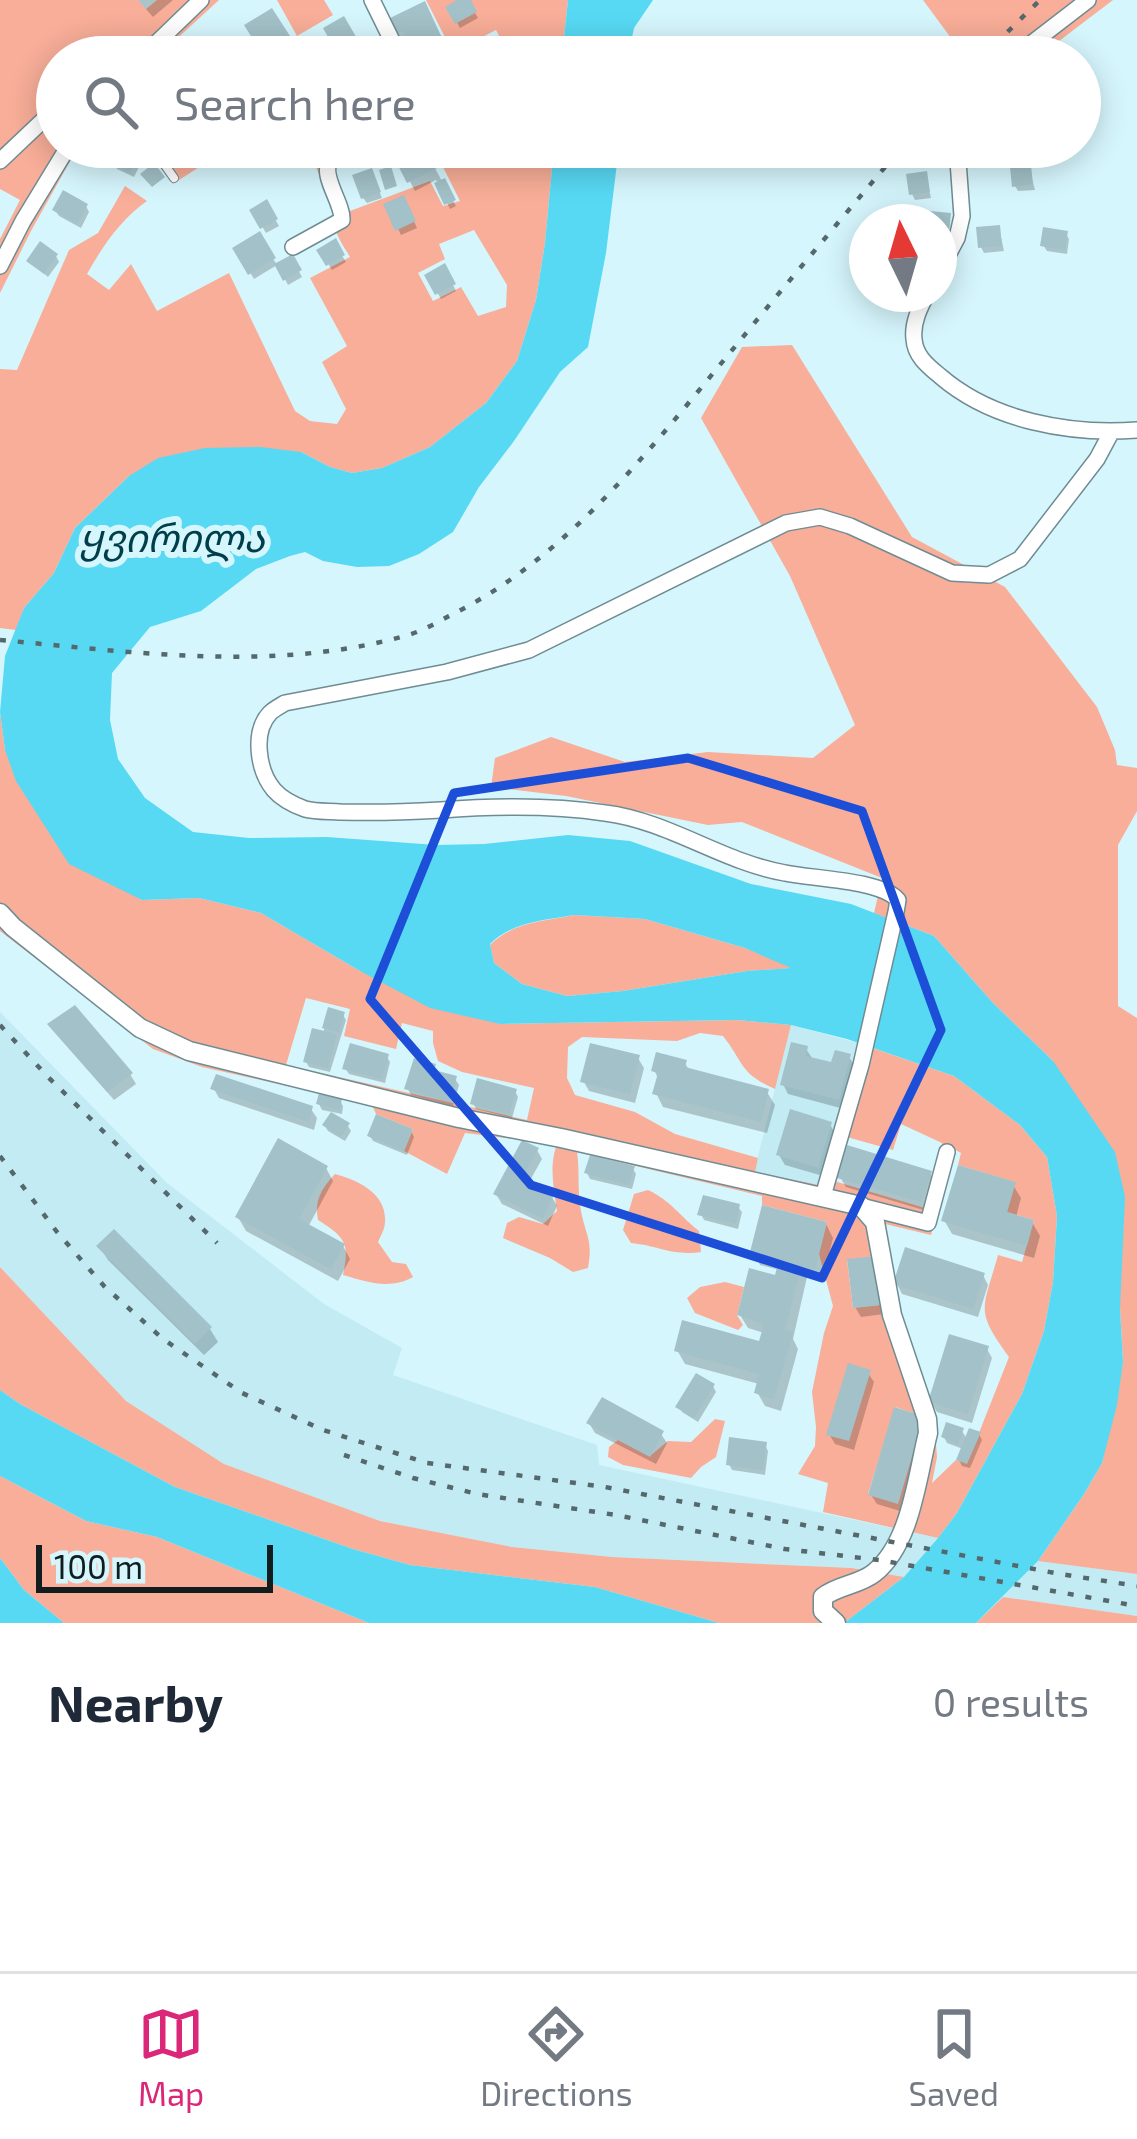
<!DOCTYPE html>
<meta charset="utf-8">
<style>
body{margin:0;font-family:"Exo 2","Noto Sans Georgian",sans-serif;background:#f6f6f7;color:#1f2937}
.compass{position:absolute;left:849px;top:204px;width:108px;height:108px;border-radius:50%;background:#fff;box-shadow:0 6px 30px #0003;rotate:355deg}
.scale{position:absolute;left:36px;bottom:30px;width:237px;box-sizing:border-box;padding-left:12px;border:6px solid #111d1f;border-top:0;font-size:33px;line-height:42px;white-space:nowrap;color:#111d1f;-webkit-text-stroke:9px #d6f6fd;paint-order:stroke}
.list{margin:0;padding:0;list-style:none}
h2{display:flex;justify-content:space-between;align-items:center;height:156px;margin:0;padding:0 48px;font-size:51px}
h2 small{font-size:39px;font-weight:400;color:#747a83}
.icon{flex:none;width:66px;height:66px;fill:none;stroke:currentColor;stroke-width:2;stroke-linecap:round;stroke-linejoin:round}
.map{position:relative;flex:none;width:1137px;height:1623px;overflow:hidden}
.search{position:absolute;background:#fff;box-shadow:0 6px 30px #0003;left:36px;right:36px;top:36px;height:132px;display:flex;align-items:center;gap:30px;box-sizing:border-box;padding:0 42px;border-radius:66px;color:#747a83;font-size:45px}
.sheet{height:348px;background:#fff}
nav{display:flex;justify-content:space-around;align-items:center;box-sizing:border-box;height:168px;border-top:3px solid #e0e1e3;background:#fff;font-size:33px;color:#747a83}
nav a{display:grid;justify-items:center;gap:6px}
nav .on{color:#db2777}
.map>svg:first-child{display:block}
.built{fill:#c2ebf4}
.green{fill:#f8ae98;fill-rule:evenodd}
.water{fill:#57d9f4;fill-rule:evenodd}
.shadow{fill:#0003}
.building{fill:#a3c1c8}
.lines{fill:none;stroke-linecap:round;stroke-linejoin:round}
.service-casing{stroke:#708c93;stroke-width:10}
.minor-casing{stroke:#708c93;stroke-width:18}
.tertiary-casing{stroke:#708c93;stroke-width:21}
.service{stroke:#fff;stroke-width:8}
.minor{stroke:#fff;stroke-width:15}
.tertiary{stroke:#fff;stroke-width:18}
.rail{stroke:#55686c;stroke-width:4.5;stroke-dasharray:6 12;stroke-linecap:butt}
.marked{fill:none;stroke:#1d4ed8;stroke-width:9;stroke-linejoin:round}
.labels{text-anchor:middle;stroke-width:12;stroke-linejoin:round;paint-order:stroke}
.water-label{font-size:39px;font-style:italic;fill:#003f4a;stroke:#d6f6fd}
</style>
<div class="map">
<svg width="1137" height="1623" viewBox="0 0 1137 1623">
<rect width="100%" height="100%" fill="#d6f6fd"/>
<path class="built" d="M0 1012 167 1183 324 1304 402 1348 393 1375 597 1445 599 1465 938 1538 904 1577 852 1568 612 1557 512 1547 380 1521 224 1464 126 1401 0 1267Z
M791 1025 858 1043 819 1186 754 1172Z
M1038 1561 1137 1574V1616L1003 1597Z"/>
<path class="green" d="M0 0H138L146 9 157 0H219L157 57H57V147H78L31 231 0 293V239L20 200 0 189Z
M277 0H324L333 15 297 36Z
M426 0H568L562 57H510L496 30 453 52 455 57H443L452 51Z
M923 0H1113L1038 57H965Z
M145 147H159L164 153 173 147H230L173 184Z
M344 147H371L336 164 334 175 350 211 430 181 443 206 460 201 433 147H554L545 243 536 300 517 361 486 403 430 447 382 468 352 473 330 467 301 452 129 476 75 528 54 573 24 608 16 630 0 628V369L17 370 69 250 98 233 125 186 147 201C121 219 102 247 87 274L109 290 131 264 157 311 229 273 295 411 310 421 337 424 346 409 322 362 347 346 310 278 350 257C342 243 330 229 336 212L314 163ZM474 230 507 285 506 307 478 316 461 287 433 301 418 273 445 259 439 244Z
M792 345 912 537 1005 587 1097 707 1115 750 1117 765 1137 768V811L1118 845V1006L1137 1018V1574L1038 1561 1084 1494 1102 1463 1123 1362 1120 1308 1053 1061 993 1003 934 936 874 913 882 878 742 822 708 825 566 796 491 787 495 758 551 737 625 762 708 752 813 758 855 725 790 576 701 418 742 347Z
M0 712 5 750 141 900 199 898 261 913 360 971 500 1024 737 1020 791 1025 775 1089C739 1073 745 1064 723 1036L700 1033 677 1041 582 1037 568 1047 567 1078 575 1095 635 1112 675 1134 758 1158 755 1172 819 1185 858 1043 954 1076 1020 1125 1047 1157 1057 1216 1053 1282 1044 1331 1022 1394 957 1513 938 1538 823 1512 828 1483 798 1474 815 1446 816 1427 812 1392 824 1333 833 1306 819 1254 827 1222 762 1205V1196L577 1152C580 1171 577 1192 581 1211 586 1237 593 1239 588 1268L573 1272 550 1258 503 1238 507 1223 519 1217 543 1224 557 1211C554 1189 549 1168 556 1147L522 1140 465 1133 447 1174 404 1151 413 1129 376 1114 372 1105 202 1067 153 1049 0 931ZM306 998 350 1009 344 1036 396 1049 402 1023 433 1031V1043L438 1061 462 1072 534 1088 527 1120 286 1065ZM901 1124 942 1143 925 1208 834 1181 847 1137 893 1150ZM954 1149 961 1153 958 1165 1015 1182 1007 1212 1034 1220 1022 1262 998 1255C983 1310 974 1309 1009 1357L967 1463 956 1460 932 1483 937 1457 935 1432 893 1284 885 1224 931 1235ZM874 1256 880 1305 853 1308 847 1260ZM895 1407 923 1416 898 1503 868 1494Z
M575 915 645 919 745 948 795 968 747 971 623 991 567 996 522 984 494 963 490 945C512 922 545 921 575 915Z
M335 1174C357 1180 387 1193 385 1222 385 1229 381 1235 378 1242L392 1262 406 1264 413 1277C390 1290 367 1282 343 1275 350 1243 345 1237 318 1220 314 1200 322 1188 335 1174Z
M648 1190C671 1201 679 1215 699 1231L701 1252C672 1256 660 1246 631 1243L623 1230 634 1194Z
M0 1267 126 1401 224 1464 380 1521 512 1547 612 1557 852 1568 904 1577 844 1623H719L595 1587 410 1565 353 1549 175 1487 20 1404 0 1390Z
M725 1282 744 1287 737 1315 743 1325 738 1330 695 1313 687 1298 700 1287Z
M715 1419 725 1421 716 1457 701 1467 691 1478 623 1465 608 1457 609 1447 618 1440 650 1456 668 1441 691 1442Z
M0 1476 86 1521 157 1537 369 1623H64L24 1590 0 1558Z
M1003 1597 1137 1616V1623H976Z"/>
<path class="water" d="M568 0H653L634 28 628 57H562Z
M554 147H619L606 253 588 347 560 372 514 441 479 487 453 532 419 554 389 566 357 567 323 561 305 552 290 556 256 569 201 611 150 627 112 673 110 720 118 759 145 798 193 832 249 838 327 837 436 845 484 844 568 835 630 841 751 884 851 904 934 936 993 1003 1053 1061 1115 1152 1125 1197 1120 1308 1123 1362 1117 1405 1102 1463 1084 1494 1038 1561 976 1623H844L904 1577 938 1538 957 1513 1022 1394 1044 1331 1053 1282 1057 1216 1047 1157 1020 1125 954 1076 847 1039 791 1025 737 1020 500 1024 430 1008 360 971 261 913 199 898 142 900 69 864 16 781 5 750 0 712 5 656 24 608 54 573 75 528 129 476 158 458 205 448 260 447 301 452 330 467 352 473 382 468 430 447 486 403 517 361 536 300 545 243ZM575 915 645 919 745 948 791 968 747 971 623 991 567 996 522 984 494 963 490 944C512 922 545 920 575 915Z
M0 1390 20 1404 175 1487 353 1549 410 1565 595 1587 719 1623H369L157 1537 86 1521 0 1476Z
M0 1558 24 1590 64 1623H0Z"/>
<path class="shadow" d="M138 0H173L153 17Z
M463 0H467L478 18 460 28 449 8Z
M424 5 444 42 441 44 448 57H415L419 55 411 39 402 43 390 21Z
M272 12 291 43 267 57 248 26Z
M343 20 362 54 356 57H342L327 29Z
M122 147H137L145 155 134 177 117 169 114 163Z
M401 147H423L456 206 450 209 436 180 415 191 394 151Z
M987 147H1014L1012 157 991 154Z
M1029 168 1035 190 1018 191 1015 186Z
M926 175 931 198 915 200 912 194Z
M374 177 382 198 367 203 363 198Z
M403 199 417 228 401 235 387 206Z
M266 203 279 226 266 233 253 211Z
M86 206 89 212 81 228 59 216 55 210Z
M999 228 1004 251 984 253 981 247Z
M1066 234 1069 239 1067 254 1047 251 1043 245Z
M259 235 277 265 254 279 236 249Z
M334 243 346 262 332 270 320 251Z
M56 256 59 262 48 277 29 261Z
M292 258 302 277 288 285 278 266Z
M444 267 456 291 441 299 428 276Z
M330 1011 343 1015 346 1020 330 1072 309 1067 306 1062 323 1033Z
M57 1034 130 1074 136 1084 114 1100Z
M806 1049 812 1058 833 1066 849 1057 855 1066 844 1109 788 1094 783 1084Z
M387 1057 390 1062 385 1083 349 1074 345 1068Z
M638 1058 644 1068 635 1103 589 1091 584 1082Z
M685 1063 690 1072 767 1092 775 1105 767 1133 663 1107 656 1093 659 1080 654 1070Z
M434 1067 438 1074 455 1079 459 1085 453 1106 411 1095 408 1089Z
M214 1089 311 1109 317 1118 314 1130 219 1098Z
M515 1091 518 1097 512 1118 476 1109 473 1103Z
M340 1101 343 1106 342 1114 322 1110 319 1104Z
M830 1124 835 1134 823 1176 785 1165 779 1155Z
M325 1126H348L351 1131 345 1141 328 1131Z
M411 1131 414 1137 407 1155 373 1141 370 1136Z
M537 1150 542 1159 528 1184 552 1197 557 1206 548 1226 502 1204 496 1194Z
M326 1168 333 1181 308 1227 343 1246 350 1259 338 1281 246 1231 238 1217Z
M633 1169 636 1174 632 1189 590 1179 587 1173Z
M930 1173 936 1183 927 1211 846 1187 840 1177Z
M1013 1185 1021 1198 1016 1217 1032 1222 1040 1236 1034 1258 952 1234 944 1220Z
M738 1207 742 1212 738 1229 704 1220 701 1214Z
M826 1224 833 1238 822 1281 807 1277 793 1339 798 1349 781 1411 765 1406 757 1392 759 1384 685 1364 677 1350 761 1344 764 1333 748 1328 740 1315 777 1279 780 1270 760 1265 753 1251Z
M100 1247 210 1329 218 1342 204 1355 108 1260Z
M873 1259 884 1314 861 1317 855 1307Z
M983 1275 988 1285 978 1317 902 1294 897 1284Z
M987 1349 992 1358 972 1423 937 1412 931 1402Z
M868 1373 874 1382 854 1450 835 1444 829 1434Z
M713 1386 716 1392 698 1422 682 1412 679 1407Z
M896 1411 927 1428 903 1512 877 1504 871 1495Z
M589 1423 661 1434 667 1443 656 1464 595 1433Z
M962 1431 967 1439 979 1434 982 1440 970 1468 962 1466 959 1460 963 1449 947 1443 944 1437Z
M765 1445 768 1451 765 1475 732 1470 729 1464Z"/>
<path class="building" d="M457 0H471L477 12 455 24 445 7Z
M425 1 448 51 437 57H428L420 43 411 47 403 31 394 35 386 20Z
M272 8 290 36 262 54 244 25Z
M344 16 362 47 339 57 323 28Z
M225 46 232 57H205Z
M119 147H144L130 173 110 163Z
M395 147H426L437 168 407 183 390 150Z
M154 163 165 177 152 187 140 174Z
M1031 165 1033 184 1012 187 1010 167Z
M391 166 397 186 385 190 379 170Z
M372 168 381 192 361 199 352 175Z
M927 171 930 192 909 195 906 174Z
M445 178 456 200 444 205 434 183Z
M63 190 88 204 77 224 52 210Z
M404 195 416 221 395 231 383 204Z
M267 199 278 219 260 229 249 210Z
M920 210 951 213 948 242 939 241V222H919Z
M1000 225 1002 246 978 248 976 227Z
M1043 227 1068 231 1065 250 1040 246Z
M260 231 276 258 248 275 232 248Z
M336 238 345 255 326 266 316 250Z
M40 241 58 254 44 274 26 261Z
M293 254 302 270 283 281 274 264Z
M445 263 456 284 435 295 424 275Z
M75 1005 133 1073 107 1092 47 1024Z
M328 1007 345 1012 339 1032 322 1028Z
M312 1028 337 1034 328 1068 303 1062Z
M791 1042 808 1046 806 1056 831 1062 835 1050 851 1054 839 1100 780 1085Z
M350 1043 389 1054 382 1079 342 1069Z
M590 1043 640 1055 630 1094 580 1082Z
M656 1052 687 1060 685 1067 769 1089 761 1122 652 1094 658 1073 651 1071Z
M414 1058 436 1064 434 1070 457 1076 450 1102 404 1089Z
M216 1074 313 1106 309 1122 210 1089Z
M477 1078 517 1089 509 1114 470 1104Z
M319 1093 342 1098 340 1110 316 1104Z
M790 1109 832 1122 818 1168 776 1155Z
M331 1112 350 1123 341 1137 322 1125Z
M376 1114 413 1129 404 1151 367 1136Z
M278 1138 328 1166 299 1219 345 1244 331 1269 235 1217Z
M522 1140 539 1148 522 1177 554 1194 543 1219 493 1194Z
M847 1145 932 1171 922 1202 837 1178Z
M590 1155 635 1166 629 1185 584 1173Z
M958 1165 1016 1182 1007 1212 1034 1220 1027 1246 941 1221Z
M703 1195 740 1204 736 1224 697 1215Z
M762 1205 827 1222 815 1269 801 1266 785 1330 793 1333 774 1399 754 1393 759 1374 674 1351 682 1320 759 1341 764 1324 737 1315 749 1268 775 1275 779 1260 750 1252Z
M114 1229 212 1327 195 1344 96 1246Z
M905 1247 985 1273 973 1309 893 1284Z
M875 1256 880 1305 853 1308 847 1259Z
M949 1334 989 1346 968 1414 928 1402Z
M848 1363 871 1370 849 1441 826 1435Z
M696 1373 715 1384 694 1418 675 1407Z
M602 1397 664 1431 650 1457 586 1423Z
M894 1407 924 1416 898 1504 868 1495Z
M946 1422 964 1428 958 1444 941 1437Z
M969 1428 981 1432 967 1464 956 1460Z
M729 1437 767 1442 763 1470 726 1465Z"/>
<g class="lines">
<g class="service-casing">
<path id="service" d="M152 147 174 178"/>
</g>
<g class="minor-casing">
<path id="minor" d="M372 0 400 57
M142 57 201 0
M1014 57 1088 0
M0 161 57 107
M293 247 342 220C343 203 320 175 330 162 335 156 349 151 357 147
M0 266 23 221 68 147
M939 272 957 238 962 216 957 147
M927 294C920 307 912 323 914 339 915 356 928 366 940 376 992 421 1070 435 1137 430
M823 1196 861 1065 896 912 898 900C881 880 814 879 785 873 722 862 669 821 605 813 551 805 495 806 441 810 407 812 375 813 341 812 329 811 316 812 305 809 294 805 281 798 274 790 258 771 252 732 270 713 274 709 280 706 285 703L447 672 529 650 786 523 820 517 850 526 952 573 989 575 1020 559 1097 459 1112 431
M861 1206 928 1223 947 1152"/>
</g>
<g class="tertiary-casing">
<path id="tertiary" d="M0 913 13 927 140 1028 189 1051 459 1118 561 1138 861 1206 875 1222 892 1315 927 1419 928 1433C917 1477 911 1544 874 1573 859 1585 838 1585 823 1597V1611L836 1623"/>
</g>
<use href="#service" class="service"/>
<use href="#minor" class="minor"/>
<use href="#tertiary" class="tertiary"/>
<path class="rail" d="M982 57 1040 0
M0 640C134 652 276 673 408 635 422 631 436 623 449 616 570 557 654 444 738 343 792 277 847 212 902 147
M0 1025 48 1077 217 1243
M0 1156 57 1232 104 1286 163 1339 242 1393 323 1430 427 1463 605 1487 1060 1574 1137 1586
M344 1455 413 1478 477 1494 616 1515 785 1549 879 1560 1137 1606"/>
</g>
<path class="marked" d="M688 758 862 811 941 1030 822 1278 531 1185 370 999 454 793Z"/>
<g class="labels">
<g class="water-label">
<text x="172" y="552">ყვირილა</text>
</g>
</g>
</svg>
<svg class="compass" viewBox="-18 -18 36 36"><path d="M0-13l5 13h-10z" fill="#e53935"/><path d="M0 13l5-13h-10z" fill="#747a83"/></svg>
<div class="scale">100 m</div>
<div class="search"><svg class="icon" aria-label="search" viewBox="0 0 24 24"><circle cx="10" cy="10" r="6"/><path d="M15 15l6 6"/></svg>Search here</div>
</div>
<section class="sheet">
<h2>Nearby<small>0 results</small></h2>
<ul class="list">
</ul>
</section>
<nav>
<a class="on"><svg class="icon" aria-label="map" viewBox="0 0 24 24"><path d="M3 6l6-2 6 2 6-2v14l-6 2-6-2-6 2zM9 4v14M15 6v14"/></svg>Map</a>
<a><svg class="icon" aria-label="directions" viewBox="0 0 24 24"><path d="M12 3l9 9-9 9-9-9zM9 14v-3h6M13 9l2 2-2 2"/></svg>Directions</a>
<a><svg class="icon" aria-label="saved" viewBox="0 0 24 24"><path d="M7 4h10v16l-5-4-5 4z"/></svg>Saved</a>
</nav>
